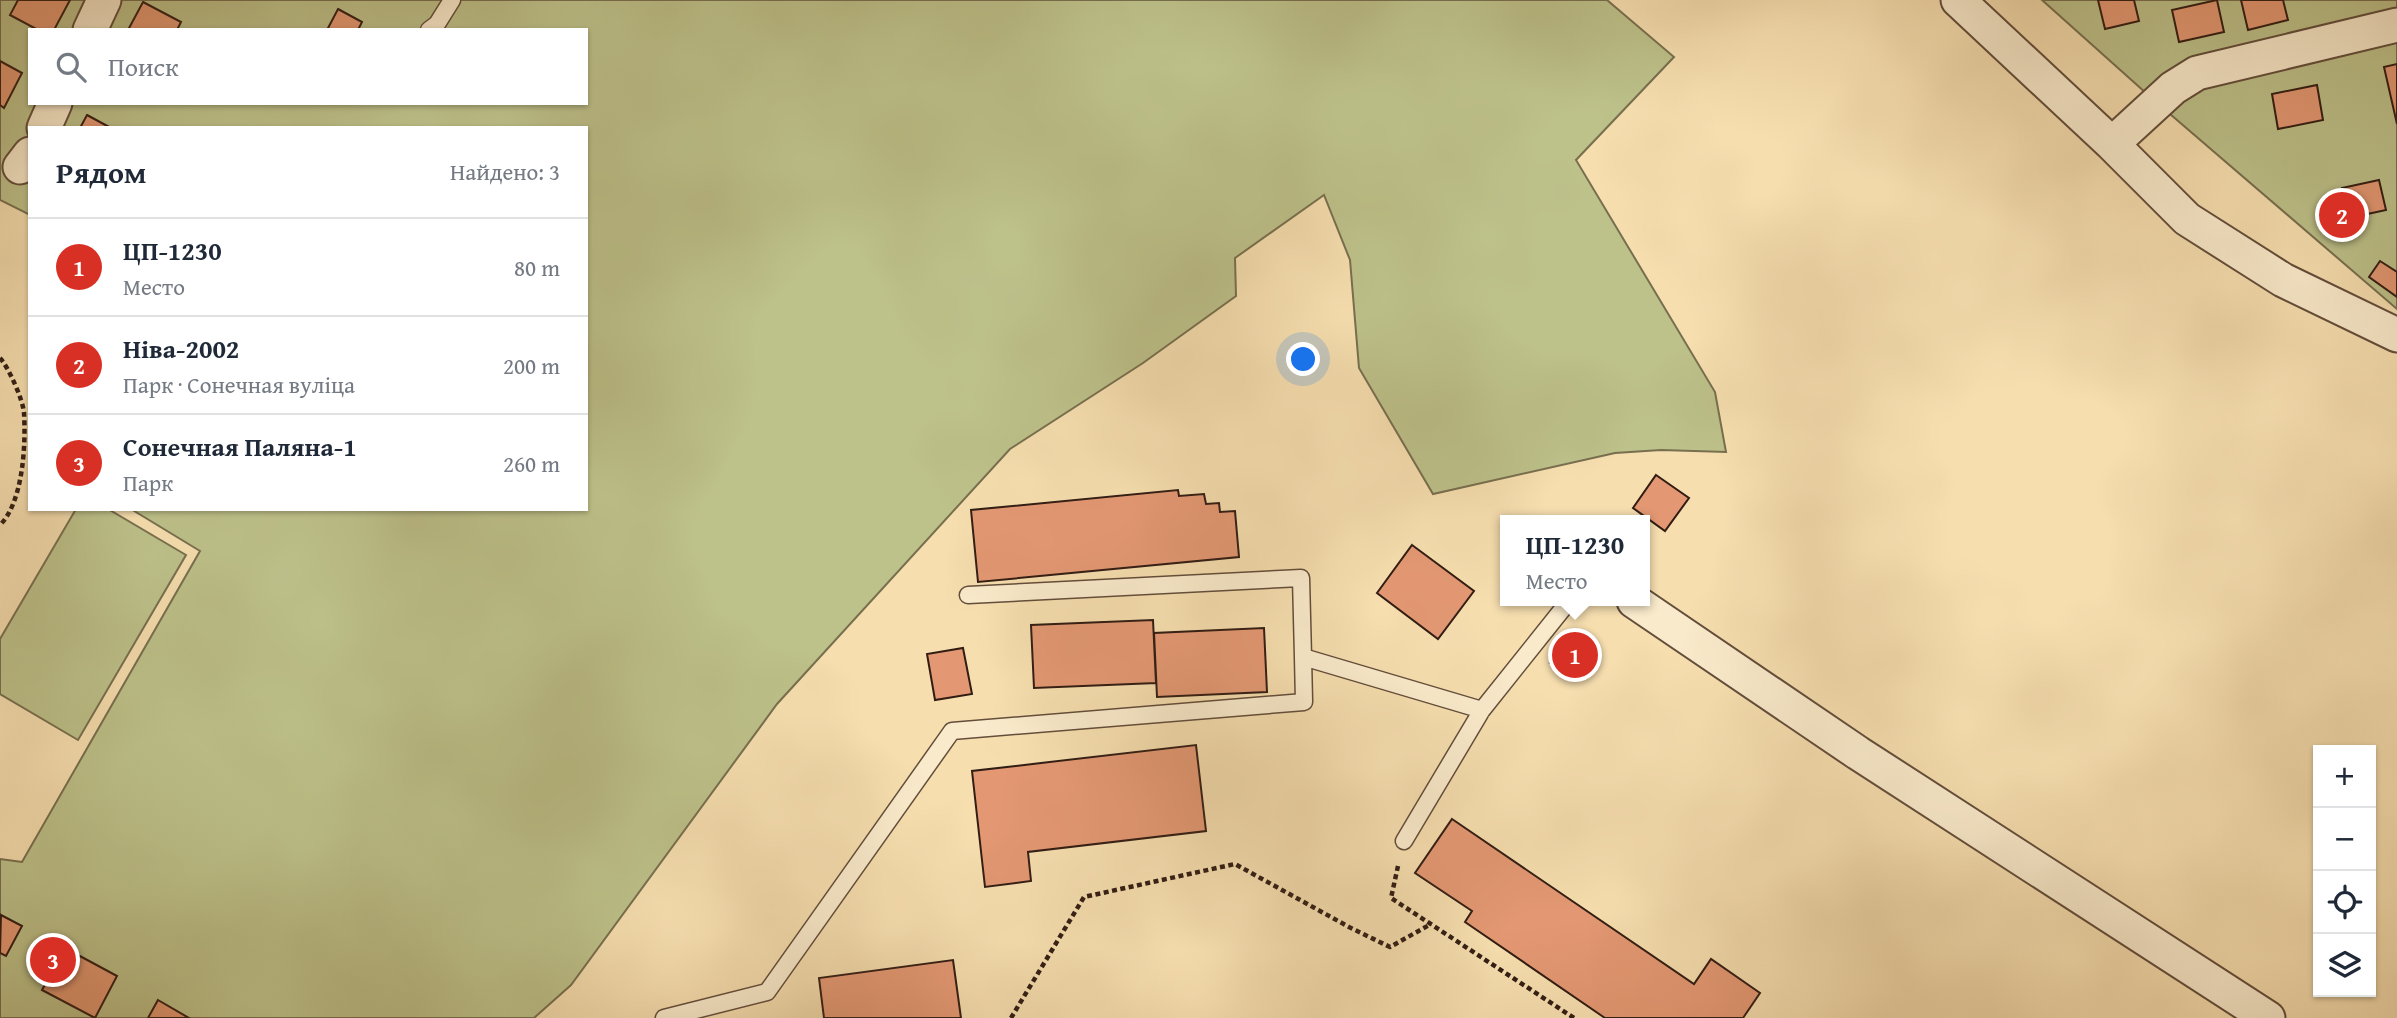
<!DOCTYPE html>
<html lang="ru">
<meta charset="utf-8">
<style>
body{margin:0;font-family:"Gentium Book Plus",serif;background:#f2f2f3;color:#1f2937}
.controls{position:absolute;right:21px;bottom:21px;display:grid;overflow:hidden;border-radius:0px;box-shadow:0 2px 5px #0004}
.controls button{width:63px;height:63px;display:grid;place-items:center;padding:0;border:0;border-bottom:2px solid #e0e1e3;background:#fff;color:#1f2937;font:35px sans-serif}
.you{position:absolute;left:1304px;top:360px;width:24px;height:24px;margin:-18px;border:5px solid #fff;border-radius:50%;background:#1a73e8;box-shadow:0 0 0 10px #1a73e833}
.badge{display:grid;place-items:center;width:46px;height:46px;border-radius:50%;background:#d93025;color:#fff;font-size:23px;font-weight:700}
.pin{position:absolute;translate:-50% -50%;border:4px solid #fff;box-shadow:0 2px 7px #0006}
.popup{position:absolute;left:1500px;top:515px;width:150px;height:91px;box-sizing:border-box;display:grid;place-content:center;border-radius:0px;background:#fff;filter:drop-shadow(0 2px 5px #0005);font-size:23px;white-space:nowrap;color:#747a83}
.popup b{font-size:26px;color:#1f2937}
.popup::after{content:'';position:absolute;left:50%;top:100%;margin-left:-14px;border:14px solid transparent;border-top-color:#fff}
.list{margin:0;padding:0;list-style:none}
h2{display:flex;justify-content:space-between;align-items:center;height:91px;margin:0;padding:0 28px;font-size:30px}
h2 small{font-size:23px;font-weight:400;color:#747a83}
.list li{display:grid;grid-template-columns:46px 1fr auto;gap:21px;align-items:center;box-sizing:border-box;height:98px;padding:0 28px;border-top:2px solid #e0e1e3}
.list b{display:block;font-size:26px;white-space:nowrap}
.list p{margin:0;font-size:23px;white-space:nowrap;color:#747a83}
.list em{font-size:23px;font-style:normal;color:#747a83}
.icon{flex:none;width:38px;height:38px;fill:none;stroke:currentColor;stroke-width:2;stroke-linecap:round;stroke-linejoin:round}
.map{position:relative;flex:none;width:2397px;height:1018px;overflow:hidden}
.search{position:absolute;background:#fff;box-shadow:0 2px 5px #0004;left:28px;top:28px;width:560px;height:77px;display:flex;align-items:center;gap:18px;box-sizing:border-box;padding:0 24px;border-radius:0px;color:#747a83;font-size:26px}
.panel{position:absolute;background:#fff;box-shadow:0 2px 5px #0004;left:28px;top:126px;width:560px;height:385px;border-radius:0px}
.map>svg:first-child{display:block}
.green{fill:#bdc18a;stroke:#786f4f;stroke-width:2;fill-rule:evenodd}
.building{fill:#e39873;stroke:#321d14;stroke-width:2}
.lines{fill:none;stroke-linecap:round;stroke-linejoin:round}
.lane-casing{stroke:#634d3b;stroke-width:19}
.street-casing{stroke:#634d3b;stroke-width:37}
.path{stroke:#321d14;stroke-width:4.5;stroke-dasharray:5 3.5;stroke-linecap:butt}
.lane{stroke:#f9eacb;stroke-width:16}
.street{stroke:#f9eacb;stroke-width:33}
</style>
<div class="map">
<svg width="2397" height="1018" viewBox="0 0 2397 1018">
<rect width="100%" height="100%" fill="#f6deaf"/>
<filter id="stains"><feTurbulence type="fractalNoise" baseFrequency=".00286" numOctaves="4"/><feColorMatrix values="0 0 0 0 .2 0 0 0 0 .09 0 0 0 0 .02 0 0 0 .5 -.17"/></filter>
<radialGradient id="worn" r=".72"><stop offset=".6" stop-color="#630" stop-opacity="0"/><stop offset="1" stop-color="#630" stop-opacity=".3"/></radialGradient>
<path class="green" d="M0 0H1607L1674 57 1576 160 1715 392 1726 452 1661 450 1615 453 1433 494 1359 368 1350 260 1324 195 1235 258 1236 296 1143 363 1010 449 777 704 571 985 534 1018H0V859L22 862 200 551 131 509H586V128H30V215L0 200ZM30 30H586V103H30Z
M2042 0H2397V309L2156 102Z
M76 509H108L186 555 78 740 0 694V639Z"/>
<path class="building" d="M18 0H70L54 30H38L10 15Z
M2098 0H2134L2139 21 2105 29Z
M2217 0 2224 32 2179 42 2172 10Z
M2241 0H2283L2288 20 2248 30Z
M143 2 181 22 177 30H128Z
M338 9 362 22 358 30H327Z
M0 61 22 73 4 108 0 105Z
M2397 64V124L2384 67Z
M2317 85 2323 120 2278 129 2272 94Z
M87 115 111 128H80Z
M2379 180 2386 210 2349 218 2342 188Z
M2380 261 2397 272V297L2369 277Z
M1656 475 1689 498 1665 531 1633 508Z
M1178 490 1179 496 1204 494 1206 504 1219 503 1220 512 1235 511 1239 557 978 582 971 510Z
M1412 545 1474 591 1438 639 1377 593Z
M1153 620 1156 683 1034 688 1031 625Z
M1264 628 1267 692 1157 697 1154 633Z
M1571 630 1599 648 1579 680 1550 663Z
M963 648 972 694 935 700 927 654Z
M1196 745 1206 831 1028 852 1031 881 985 887 972 771Z
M1452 819 1694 984 1711 959 1760 993 1743 1018H1605L1465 922 1472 911 1415 873Z
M1 915 22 926 6 956 0 953Z
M65 948 117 976 95 1018 42 990Z
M953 960 961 1018H824L819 978Z
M158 1000 189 1018H148Z"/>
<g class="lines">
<g class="lane-casing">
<path id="lane" d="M429 30 437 24 452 0
M968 595 1301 578 1303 657 1482 710
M1404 841 1482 710 1569 601
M664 1018 767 992 952 731 1304 702 1303 657"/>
</g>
<g class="street-casing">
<path id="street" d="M1958 0 2112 144 2187 219 2283 280 2397 335
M90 30 104 0
M44 128 55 103
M2112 144 2173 88 2197 73 2397 25
M20 167 30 154
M1634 601 1858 753 2268 1018"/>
</g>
<path class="path" d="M0 358C9 368 23 400 24 413 26 445 23 502 0 525
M1398 866 1391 898 1574 1018
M1011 1018 1084 897 1235 864 1349 927 1390 947 1431 924"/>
<use href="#lane" class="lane"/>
<use href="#street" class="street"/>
</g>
<rect width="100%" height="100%" filter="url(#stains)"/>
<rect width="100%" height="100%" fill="url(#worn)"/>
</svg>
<div class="controls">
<button>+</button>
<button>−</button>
<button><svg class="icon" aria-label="locate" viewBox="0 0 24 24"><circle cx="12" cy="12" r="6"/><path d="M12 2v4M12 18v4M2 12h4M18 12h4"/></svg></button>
<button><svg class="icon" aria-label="layers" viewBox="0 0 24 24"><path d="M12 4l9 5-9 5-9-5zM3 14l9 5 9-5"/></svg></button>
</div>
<div class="you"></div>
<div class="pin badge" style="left:1575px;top:655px">1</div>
<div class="popup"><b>ЦП-1230</b>Место</div>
<div class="pin badge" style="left:2342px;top:215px">2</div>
<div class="pin badge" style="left:53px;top:960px">3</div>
<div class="search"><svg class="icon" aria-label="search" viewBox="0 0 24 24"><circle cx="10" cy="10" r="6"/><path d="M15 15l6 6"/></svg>Поиск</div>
<section class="panel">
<h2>Рядом<small>Найдено: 3</small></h2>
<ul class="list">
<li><span class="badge">1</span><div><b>ЦП-1230</b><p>Место</p></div><em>80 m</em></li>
<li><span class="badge">2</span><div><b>Ніва-2002</b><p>Парк · Сонечная вуліца</p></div><em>200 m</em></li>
<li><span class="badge">3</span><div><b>Сонечная Паляна-1</b><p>Парк</p></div><em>260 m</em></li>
</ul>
</section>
</div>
